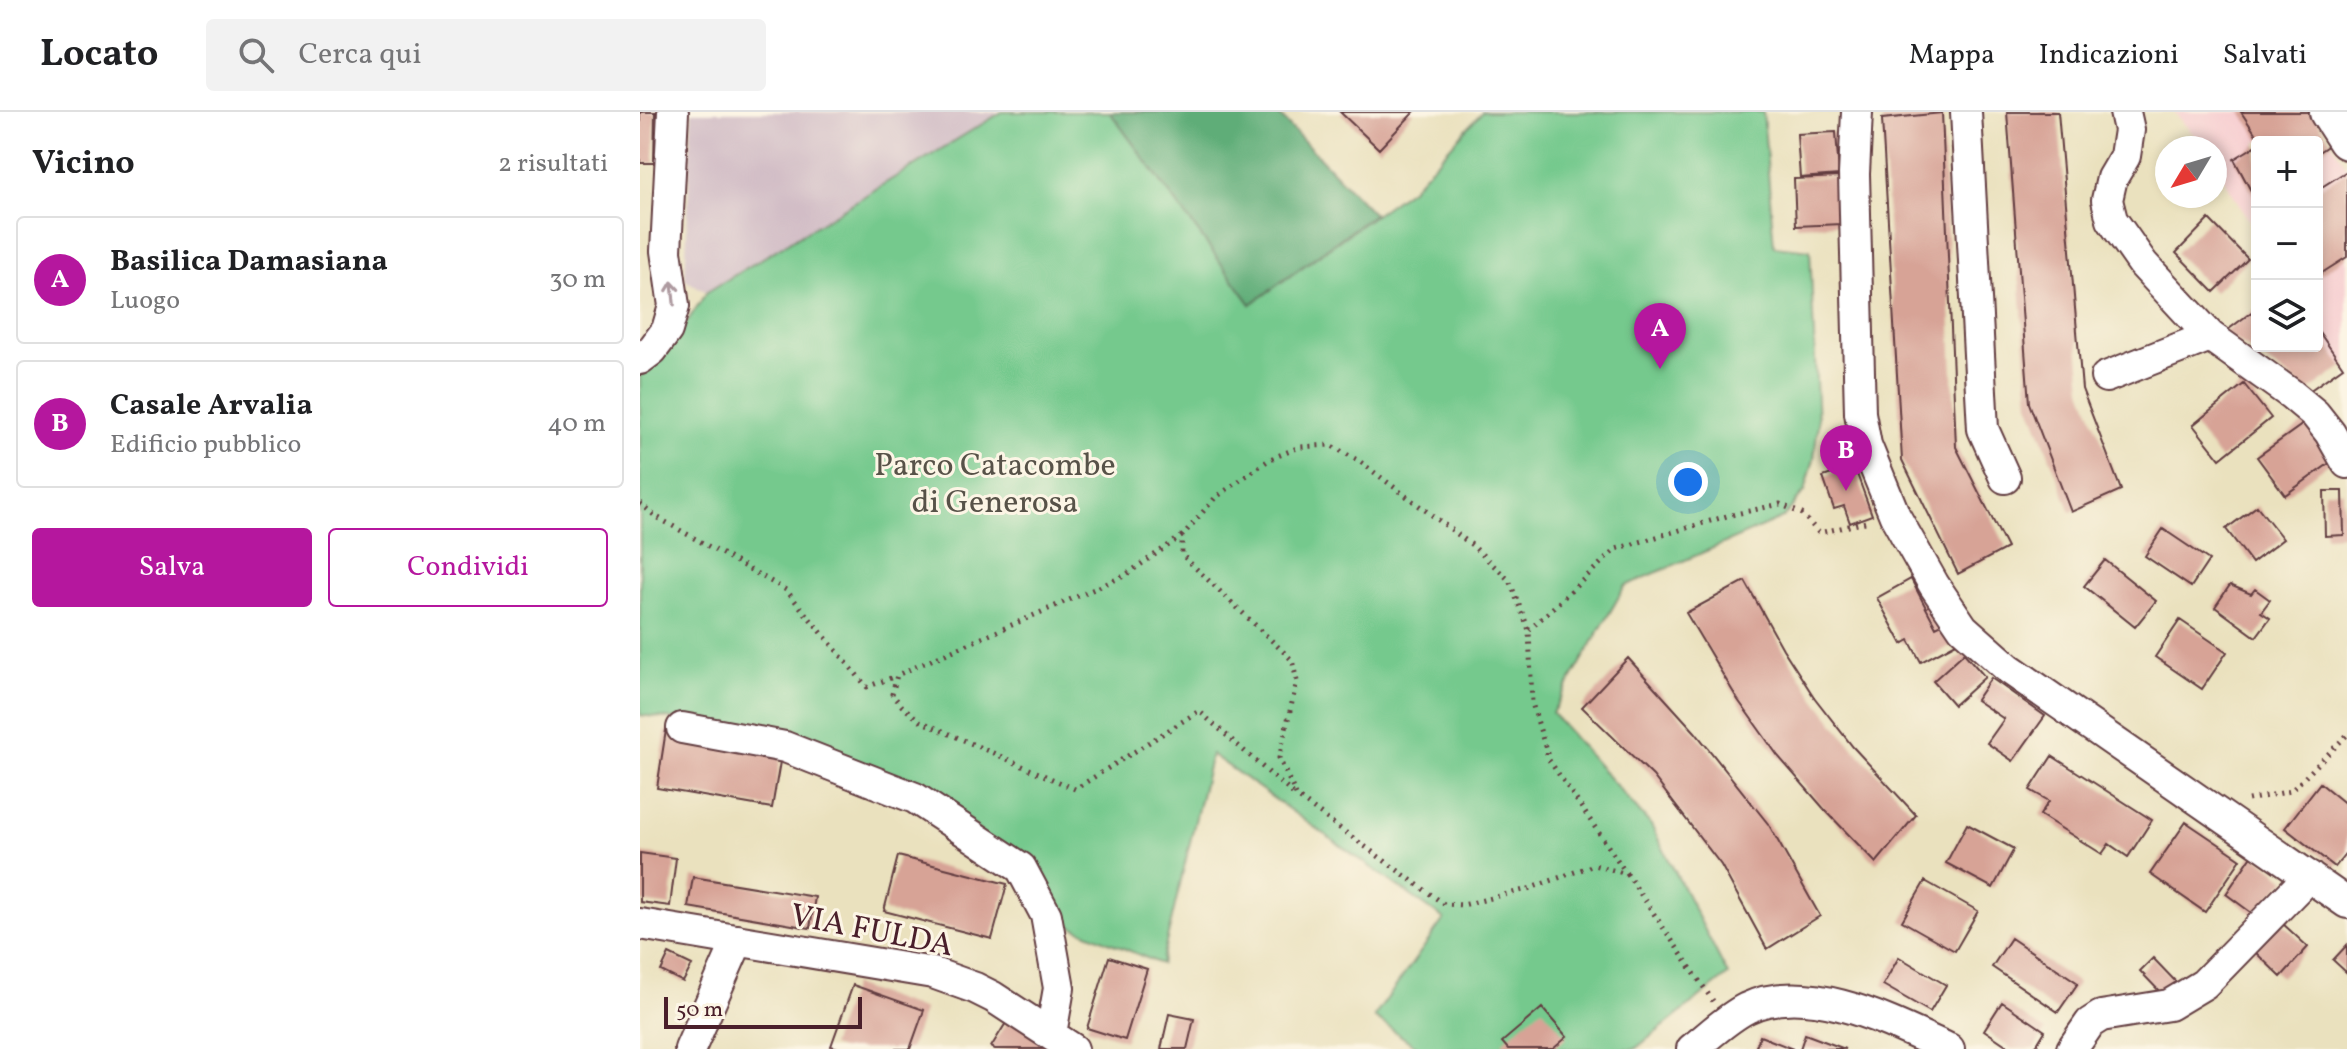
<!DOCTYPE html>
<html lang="it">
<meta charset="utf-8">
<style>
body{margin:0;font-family:Vollkorn,serif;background:#f2f2f2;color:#202124}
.controls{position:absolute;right:24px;top:24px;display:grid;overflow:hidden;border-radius:8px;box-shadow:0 4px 12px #0003}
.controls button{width:72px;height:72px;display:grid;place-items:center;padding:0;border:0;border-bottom:2px solid #e0e0e0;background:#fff;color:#202124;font:40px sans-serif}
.compass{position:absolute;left:1515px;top:24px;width:72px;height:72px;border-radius:50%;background:#fff;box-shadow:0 4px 12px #0003;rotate:232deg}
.scale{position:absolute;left:24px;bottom:20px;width:198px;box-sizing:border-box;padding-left:8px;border:4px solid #4a1f2b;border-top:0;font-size:22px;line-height:28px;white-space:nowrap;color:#4a1f2b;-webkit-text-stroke:6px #fcf5e5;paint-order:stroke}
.you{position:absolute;left:1048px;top:370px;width:28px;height:28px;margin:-20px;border:6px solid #fff;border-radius:50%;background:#1a73e8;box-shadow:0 0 0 12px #1a73e833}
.badge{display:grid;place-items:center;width:52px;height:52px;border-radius:50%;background:#b5179e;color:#fff;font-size:26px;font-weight:700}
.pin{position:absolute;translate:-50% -66px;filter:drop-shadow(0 2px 4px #0008)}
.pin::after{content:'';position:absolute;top:42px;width:28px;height:24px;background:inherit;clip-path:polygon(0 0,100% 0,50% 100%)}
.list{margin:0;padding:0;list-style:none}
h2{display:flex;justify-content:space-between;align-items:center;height:104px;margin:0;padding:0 32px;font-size:34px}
h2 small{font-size:26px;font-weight:400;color:#757577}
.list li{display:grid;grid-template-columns:52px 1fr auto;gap:24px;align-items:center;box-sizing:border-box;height:128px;margin:0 16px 16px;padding:0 16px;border:2px solid #e0e0e0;border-radius:8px}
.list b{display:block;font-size:30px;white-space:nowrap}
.list p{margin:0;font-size:26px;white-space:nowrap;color:#757577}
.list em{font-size:26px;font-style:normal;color:#757577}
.actions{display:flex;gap:16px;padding:24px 32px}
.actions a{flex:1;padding:18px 0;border:2px solid #b5179e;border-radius:8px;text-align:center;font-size:28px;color:#b5179e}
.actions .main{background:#b5179e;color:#fff}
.icon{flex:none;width:44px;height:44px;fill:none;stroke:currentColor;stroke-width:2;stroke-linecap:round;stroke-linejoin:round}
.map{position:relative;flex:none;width:1707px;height:937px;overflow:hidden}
header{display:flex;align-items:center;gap:48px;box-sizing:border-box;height:112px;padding:0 40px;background:#fff;border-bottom:2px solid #e0e0e0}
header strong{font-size:38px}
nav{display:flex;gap:44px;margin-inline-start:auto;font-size:28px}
.search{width:560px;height:72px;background:#f2f2f2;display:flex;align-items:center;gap:20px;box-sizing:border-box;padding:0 28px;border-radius:8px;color:#757577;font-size:30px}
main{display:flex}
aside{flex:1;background:#fff}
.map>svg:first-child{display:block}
.built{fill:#f7cfd1}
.industrial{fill:#d2bdc6}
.green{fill:#74c98d;stroke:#5f745c;stroke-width:2}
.forest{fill:#5fad78;stroke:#546652;stroke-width:2}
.building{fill:#d7a396}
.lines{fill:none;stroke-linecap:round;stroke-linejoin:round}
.minor-casing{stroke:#623c41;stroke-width:34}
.major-casing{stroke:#623c41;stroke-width:42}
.path{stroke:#623c41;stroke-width:5;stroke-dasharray:2 6;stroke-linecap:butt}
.minor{stroke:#fff;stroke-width:30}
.major{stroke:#fff;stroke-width:38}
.oneway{stroke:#ae9aa0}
.labels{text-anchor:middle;stroke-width:6;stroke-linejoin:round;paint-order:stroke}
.park-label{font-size:32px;fill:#575248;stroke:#fcf5e5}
.street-label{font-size:32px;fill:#4a1f2b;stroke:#fcf5e5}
</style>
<header>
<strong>Locato</strong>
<div class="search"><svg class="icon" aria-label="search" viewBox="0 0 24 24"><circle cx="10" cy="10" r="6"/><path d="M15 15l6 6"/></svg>Cerca qui</div>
<nav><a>Mappa</a><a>Indicazioni</a><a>Salvati</a></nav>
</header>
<main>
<aside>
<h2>Vicino<small>2 risultati</small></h2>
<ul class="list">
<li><span class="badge">A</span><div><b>Basilica Damasiana</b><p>Luogo</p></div><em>30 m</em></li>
<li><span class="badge">B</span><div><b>Casale Arvalia</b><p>Edificio pubblico</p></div><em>40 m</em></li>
</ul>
<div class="actions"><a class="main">Salva</a><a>Condividi</a></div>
</aside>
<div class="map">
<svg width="1707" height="937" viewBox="0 0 1707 937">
<rect width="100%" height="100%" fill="#fcf5e5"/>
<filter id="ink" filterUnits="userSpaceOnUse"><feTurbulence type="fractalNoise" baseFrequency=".0125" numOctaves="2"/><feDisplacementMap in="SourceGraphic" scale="16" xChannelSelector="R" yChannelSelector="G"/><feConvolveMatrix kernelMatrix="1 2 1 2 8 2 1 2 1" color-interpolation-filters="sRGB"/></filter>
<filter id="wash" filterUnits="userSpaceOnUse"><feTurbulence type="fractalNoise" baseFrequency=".006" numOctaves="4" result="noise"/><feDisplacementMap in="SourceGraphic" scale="32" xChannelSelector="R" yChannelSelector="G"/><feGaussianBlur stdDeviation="1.8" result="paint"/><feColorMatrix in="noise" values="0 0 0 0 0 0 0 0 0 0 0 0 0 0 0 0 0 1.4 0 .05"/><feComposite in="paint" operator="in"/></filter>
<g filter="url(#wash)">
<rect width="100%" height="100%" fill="#eae1be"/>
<path class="built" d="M1534 0H1672L1707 55V252L1669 279 1585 220 1617 196V234H1677V30H1617V122L1575 52V36H1565Z"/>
<path class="industrial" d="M52 0H362L67 180 45 168Z"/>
<path class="green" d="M362 0H470L611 192 772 76 842 0H1123L1134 134 1170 138 1178 312 1174 347 1165 379 1143 406 985 474 912 601 1011 713 1088 863 995 937H780L734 905 804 807 571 642 521 852 421 810 327 706 158 622 0 603V264C28 245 47 208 67 180Z"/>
<path class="forest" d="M470 0H636L734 102 611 192Z"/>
<g id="blocks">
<path class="building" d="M0 0H15L14 51H0Z
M700 0H774L739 37Z
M1367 0H1418L1442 277 1481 378 1431 400 1389 291Z
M1601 0H1672L1692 31 1677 41V30H1621Z
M1302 1 1316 335 1367 436 1318 462 1262 348 1242 7Z
M1196 20 1199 63 1160 66 1157 22Z
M1617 33V90L1594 47Z
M1707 59V145L1677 164V78Z
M1200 65 1202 112 1156 114 1154 67Z
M1569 107 1608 147 1574 180 1536 141Z
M1617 196V234H1677V217L1703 255 1669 279 1585 220Z
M1604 272 1631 306 1580 347 1553 313Z
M1666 310 1694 348 1645 383 1617 345Z
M1214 354 1232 403 1210 411 1204 394 1194 397 1183 365Z
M1684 379H1703L1704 423 1685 424Z
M1617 394 1643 427 1612 451 1586 417Z
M1523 417 1569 448 1551 475 1505 444Z
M1465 448 1516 489 1495 515 1444 474Z
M1271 467 1296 515 1308 509 1320 529 1281 550 1269 528 1262 532 1237 486Z
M1105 469 1143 537 1174 585 1213 635 1276 703 1236 751 1185 698 1138 644 1098 588 1046 501Z
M1590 473 1611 482 1615 477 1630 488 1621 500 1630 506 1616 525 1575 495Z
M1540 508 1587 540 1562 577 1515 545Z
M1324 541 1345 565 1314 593 1293 569Z
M988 546 1055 620 1129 713 1180 804 1127 837 1081 753 1013 664 942 595Z
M1351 566 1405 604 1373 649 1347 631 1364 607 1336 588Z
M26 618 142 638 132 696 17 676Z
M1412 644 1512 708 1488 745 1469 732 1462 742 1400 703 1409 689 1390 678Z
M1680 671 1707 693V740L1695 755 1645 716Z
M1546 710 1601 747 1565 800 1510 762Z
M1327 712 1374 737 1353 776 1306 751Z
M0 741 36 746 30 794 0 790Z
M1613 742 1646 767 1613 802 1586 782Z
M258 744 367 772 352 827 244 799Z
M53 765 175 785 170 816 48 795Z
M1285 769 1338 799 1315 839 1262 809Z
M1641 810 1668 835 1641 865 1614 839Z
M1371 826 1438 871 1418 900 1352 855Z
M1707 833V861L1693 848Z
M29 842 52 853 43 870 21 859Z
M469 845 507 857 485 928 447 916Z
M1259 845 1306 873 1290 900 1243 873Z
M1513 846 1537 871 1524 884 1500 859Z
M213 873 284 898 270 937H201L191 934Z
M1362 890 1405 919 1394 937H1372L1344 918Z
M902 896 927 925 913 937H868L862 930Z
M529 902 554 907 547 937H521Z
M369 906 417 937H355L351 935Z
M1165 922 1205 937H1160Z
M1120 924 1153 937H1115Z"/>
</g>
</g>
<g filter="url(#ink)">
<use href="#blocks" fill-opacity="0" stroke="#623c41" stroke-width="2"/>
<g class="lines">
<g class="minor-casing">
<path id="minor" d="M1217 0 1214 62 1220 301 1226 333 1255 404 1294 473 1323 516 1368 556 1707 791
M1326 0 1343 317 1365 366
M1485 0 1489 18 1485 44 1472 66 1467 88 1472 108 1503 152 1570 224 1651 282 1675 302 1690 321 1707 351
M0 247 12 238 27 218 34 194 26 139 33 0
M1466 265 1570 224
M42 616 145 635 275 686 381 756 406 803 419 876 411 922
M0 812 293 861 335 876 353 885 433 937
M50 937 98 828
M1052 937C1070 923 1087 906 1107 896 1169 867 1252 911 1309 937
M1432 937 1450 911 1461 904 1529 893 1564 872 1669 764"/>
</g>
<g class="major-casing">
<path id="major" d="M1689 0 1707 28"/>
</g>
<path class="path" d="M0 391 15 404 146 478 227 575 256 564
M542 424 484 464 257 563 252 582 262 594 280 609 435 677 559 599 653 682
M889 518 976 437 1087 404 1140 392 1162 402 1179 421 1230 409
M1608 688 1651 679 1707 623
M987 762 909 648 892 591 889 518 869 468 832 433 719 349 690 333 660 335 630 347 575 386 542 424V443L652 548 657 569 639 646 657 685 804 792 823 793 888 777 954 753 987 762 1073 889"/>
<use href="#minor" class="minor"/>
<use href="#major" class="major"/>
</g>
<defs><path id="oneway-shaft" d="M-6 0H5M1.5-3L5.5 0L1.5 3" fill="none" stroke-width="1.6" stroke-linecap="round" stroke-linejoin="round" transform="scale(2)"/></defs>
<use class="oneway" href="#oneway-shaft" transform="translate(33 181) rotate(-96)"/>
</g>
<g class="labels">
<g class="park-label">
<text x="355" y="363">Parco Catacombe<tspan x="355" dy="37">di Generosa</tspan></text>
</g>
<g class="street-label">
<text transform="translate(232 817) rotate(11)" y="11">VIA FULDA</text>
</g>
</g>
</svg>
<div class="controls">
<button>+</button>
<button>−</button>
<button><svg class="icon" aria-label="layers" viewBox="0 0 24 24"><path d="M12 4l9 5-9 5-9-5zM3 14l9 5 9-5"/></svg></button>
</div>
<svg class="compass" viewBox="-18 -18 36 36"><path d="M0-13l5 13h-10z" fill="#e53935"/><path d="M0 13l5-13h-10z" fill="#757577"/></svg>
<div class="scale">50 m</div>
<div class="you"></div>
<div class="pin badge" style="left:1020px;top:257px">A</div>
<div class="pin badge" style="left:1206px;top:379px">B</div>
</div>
</main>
